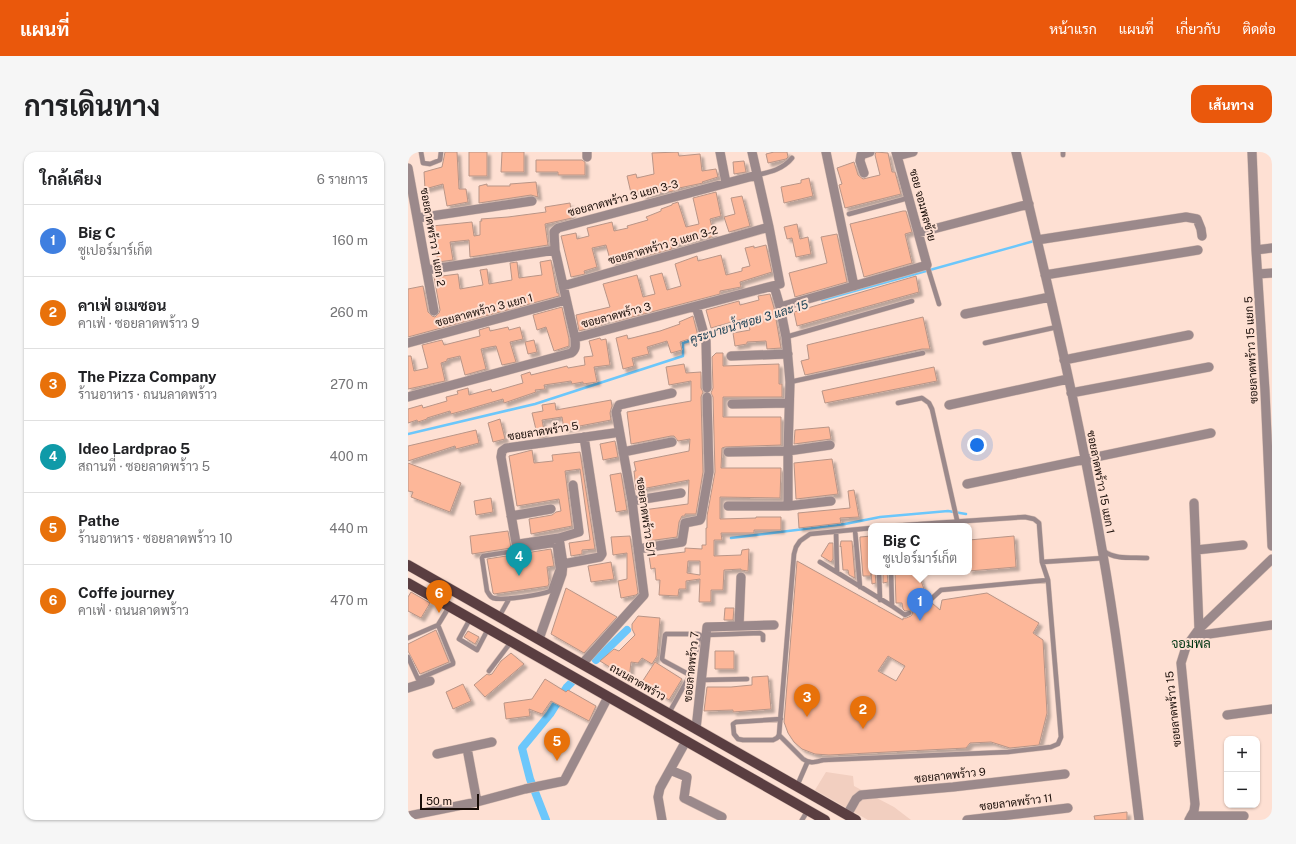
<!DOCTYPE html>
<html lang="th">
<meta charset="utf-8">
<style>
body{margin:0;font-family:"Public Sans",Sarabun,sans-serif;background:#f6f6f6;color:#202124}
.controls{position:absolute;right:12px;bottom:12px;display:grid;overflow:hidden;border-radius:8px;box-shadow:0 1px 3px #0004}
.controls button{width:36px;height:36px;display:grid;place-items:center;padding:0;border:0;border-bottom:1px solid #e0e0e0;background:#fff;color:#202124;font:20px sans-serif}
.scale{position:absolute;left:12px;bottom:10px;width:59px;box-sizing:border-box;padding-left:4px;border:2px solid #190d08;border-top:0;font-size:11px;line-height:14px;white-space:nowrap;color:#190d08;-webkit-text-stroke:3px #fee0d3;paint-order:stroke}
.you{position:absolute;left:569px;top:293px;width:14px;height:14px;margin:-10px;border:3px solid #fff;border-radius:50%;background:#1a73e8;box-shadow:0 0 0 6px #1a73e833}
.badge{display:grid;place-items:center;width:26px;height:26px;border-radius:50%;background:#ea580c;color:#fff;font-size:13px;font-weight:700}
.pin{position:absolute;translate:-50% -33px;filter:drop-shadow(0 1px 2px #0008)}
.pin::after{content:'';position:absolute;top:21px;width:14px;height:12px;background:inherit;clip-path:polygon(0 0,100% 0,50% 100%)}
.popup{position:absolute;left:460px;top:371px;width:104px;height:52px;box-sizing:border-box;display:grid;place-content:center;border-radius:8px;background:#fff;filter:drop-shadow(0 1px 3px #0005);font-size:13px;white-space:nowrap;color:#757577}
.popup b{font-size:15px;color:#202124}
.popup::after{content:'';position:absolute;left:50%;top:100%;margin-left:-8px;border:8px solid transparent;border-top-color:#fff}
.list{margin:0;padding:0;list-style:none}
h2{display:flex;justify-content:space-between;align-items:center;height:52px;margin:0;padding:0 16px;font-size:17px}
h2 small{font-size:13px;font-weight:400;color:#757577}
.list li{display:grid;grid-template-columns:26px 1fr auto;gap:12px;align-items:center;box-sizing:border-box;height:72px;padding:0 16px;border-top:1px solid #e0e0e0}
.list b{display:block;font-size:15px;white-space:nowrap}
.list p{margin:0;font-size:13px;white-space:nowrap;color:#757577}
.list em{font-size:13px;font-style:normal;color:#757577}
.map{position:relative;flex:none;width:864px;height:668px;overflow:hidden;border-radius:12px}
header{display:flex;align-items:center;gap:24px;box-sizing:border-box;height:56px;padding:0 20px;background:#ea580c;color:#fff}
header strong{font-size:19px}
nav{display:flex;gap:22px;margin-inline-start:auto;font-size:14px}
.intro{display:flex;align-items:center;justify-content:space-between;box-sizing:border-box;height:96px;padding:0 24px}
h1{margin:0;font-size:28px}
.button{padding:10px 18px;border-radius:12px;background:#ea580c;color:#fff;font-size:14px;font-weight:700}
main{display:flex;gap:24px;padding:0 24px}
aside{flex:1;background:#fff;border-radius:12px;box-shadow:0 1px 3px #0004}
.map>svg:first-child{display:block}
.built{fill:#f2cfc0}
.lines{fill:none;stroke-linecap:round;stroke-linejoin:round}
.stream{stroke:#6cc7fb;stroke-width:2.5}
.canal{stroke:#6cc7fb;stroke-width:8}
.building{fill:#fdb799;stroke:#b99587;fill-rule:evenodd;filter:url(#shadow)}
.lane-casing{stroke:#d9beb3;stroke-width:5.5}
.street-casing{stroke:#d9beb3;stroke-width:10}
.primary-casing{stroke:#d9beb3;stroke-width:11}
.lane{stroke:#9b898b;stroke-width:4.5}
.street{stroke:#9b898b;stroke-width:9}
.primary{stroke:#5a3e41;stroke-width:10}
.labels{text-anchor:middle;stroke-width:4;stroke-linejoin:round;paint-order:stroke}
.street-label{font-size:11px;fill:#190d08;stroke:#fee0d3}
.water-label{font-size:12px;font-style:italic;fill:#173f54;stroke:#fee0d3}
.quarter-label{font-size:13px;fill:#013512;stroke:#fee0d3}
</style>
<header>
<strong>แผนที่</strong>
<nav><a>หน้าแรก</a><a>แผนที่</a><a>เกี่ยวกับ</a><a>ติดต่อ</a></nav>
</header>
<div class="intro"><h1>การเดินทาง</h1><a class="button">เส้นทาง</a></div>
<main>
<aside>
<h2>ใกล้เคียง<small>6 รายการ</small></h2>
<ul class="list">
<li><span class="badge" style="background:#3f7fe0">1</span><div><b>Big C</b><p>ซูเปอร์มาร์เก็ต</p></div><em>160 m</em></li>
<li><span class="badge" style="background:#e8710a">2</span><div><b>คาเฟ่ อเมซอน</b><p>คาเฟ่ · ซอยลาดพร้าว 9</p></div><em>260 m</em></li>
<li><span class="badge" style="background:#e8710a">3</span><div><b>The Pizza Company</b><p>ร้านอาหาร · ถนนลาดพร้าว</p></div><em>270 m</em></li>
<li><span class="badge" style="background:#0f9aa8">4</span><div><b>Ideo Lardprao 5</b><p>สถานที่ · ซอยลาดพร้าว 5</p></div><em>400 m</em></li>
<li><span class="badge" style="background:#e8710a">5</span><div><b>Pathe</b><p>ร้านอาหาร · ซอยลาดพร้าว 10</p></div><em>440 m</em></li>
<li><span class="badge" style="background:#e8710a">6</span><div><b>Coffe journey</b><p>คาเฟ่ · ถนนลาดพร้าว</p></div><em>470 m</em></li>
</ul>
</aside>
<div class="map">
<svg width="864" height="668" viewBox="0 0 864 668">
<defs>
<filter id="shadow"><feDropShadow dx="3.5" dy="3.5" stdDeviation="1" flood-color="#0004"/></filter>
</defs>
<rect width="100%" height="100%" fill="#fee0d3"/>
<path class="built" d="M418 620 445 624 446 634 486 655 503 668H460L407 638Z"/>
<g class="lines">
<path class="stream" d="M414 148 626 89
M0 282 127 252 275 204V191L343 169
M323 386 437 372 472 365 540 359 558 362"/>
<path class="canal" d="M188 508 219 478
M138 668 122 627 114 596 142 562 159 535 163 531"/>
</g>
<path class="building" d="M37 0H49L51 37H58L60 50 39 54 35 32 17 37 16 20 34 15Z
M61 0H79V24H61Z
M94 0H116V20H93Z
M270 0 271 4 292 2 294 19 308 17 310 25 294 30 295 31 271 36 272 37 261 40 260 38 235 46 234 38 223 41 219 24 228 22 229 26 246 22 244 1Z
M366 0H379L380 5 378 7 360 11 358 2Z
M468 0 480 1 484 20H487L493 42 437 56 431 33 434 32 429 16 446 10 450 23 455 27 472 23 467 3Z
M128 8H174L177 10V23H150V20H128Z
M336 9 338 20 326 22 325 10Z
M401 26 405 44 376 51 373 35 393 31V28Z
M128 30 130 45 123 43 71 51V34L79 32V34H102V32Z
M308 40 313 64 302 67 306 84 297 87V85L263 94 264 97 226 107 225 105 203 111 198 93 184 96 189 115 176 119 177 122 163 125 153 84 168 81 169 87 181 84 179 76 204 70 206 79 220 76 219 74 240 68 238 65 253 59V57L264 53V52L270 50 278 75 291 72 285 46Z
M334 44 342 74 321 80 316 65 327 62 323 46Z
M162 51 164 66 137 72 140 93 62 105 61 88 42 90 45 108 30 110 24 74 64 70 66 84 72 83V69H74L73 67 100 65 138 60 137 55Z
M495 59H498L504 80 497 82 504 111 456 125 442 72Z
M389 72 392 87 400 85 403 102 388 105 384 86 379 87 376 75Z
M429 82 439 130 387 145 381 121 419 111 413 85Z
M358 93 364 120 332 130 333 135 312 139V142L205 170 204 167 195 169V172L171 179 168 163 202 155 195 132 229 123 235 145 247 142 242 124 254 121 259 138 273 134 267 112 289 104 290 109 313 103 318 123 334 119V116L342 114 337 96 346 94V96Z
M143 108 149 141H151V144L0 185V137L15 134 20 160 24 164 27 165 31 161 32 158 26 125 50 122 52 137 75 133 72 118 79 117 81 132 104 128 102 111 109 110 111 126 134 123 132 110Z
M508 124 511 140 389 174 386 160Z
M362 142 366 156 373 196 359 197 358 189 339 190V192L327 194 325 181 342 178 338 166 303 176 298 158 331 149 332 153 351 148 350 144Z
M154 155 161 187V194L146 199 138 175 129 178 125 163Z
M285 164 290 184 272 190 274 198 263 201 259 189 239 195 241 202 224 206 226 214 215 217 208 186 219 183 220 187 252 179 272 172 271 170Z
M515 165 522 197H514L397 223 393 209 401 207 399 193Z
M81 175 82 179 100 175 101 178 112 175 115 187 102 190 108 210 94 213 88 194 82 195 73 197 78 217 57 223 52 204 39 207V209L33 211 37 229 0 237V204H3L6 219 20 216 14 193 34 188 36 193 72 184 71 178Z
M192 186 193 188 198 187 202 213 186 215 189 230 175 232V230L164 232 163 229 136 233 137 237 127 238 128 240 96 251 95 247 54 259 43 262 42 259 19 266V267L10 270 9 268 0 271V257L14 253 15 256 39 249 38 245 50 242 49 239 60 236 61 243 83 237 84 240 115 231 113 223 122 220 123 223 159 214 160 216 177 213 176 205 185 204 181 189Z
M126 188 129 200 120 202 117 190Z
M308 201H315V214L371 212V232H374V245H315V265H373V293L317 295 314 296 313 316H373L372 346 312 345V367L348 366V365H373V378H346V381H313L314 388H306V404L333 403 334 398 341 397 340 419 333 418V417L316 418 315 438H303V450H291L292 427 278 429V437H271L270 444 251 443 252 428H248L247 416 243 417 241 404 277 400V396L294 397V393H298V376H299V364L307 320 305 245 303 241 305 236 304 205ZM280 409H292V423L279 421Z
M276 212 278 221 293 220V236L295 240 293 245 295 320 288 362H277V364H274L271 370 269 385 240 389 235 358 280 352 281 328 228 338 226 319H228L226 310 281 299 282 287 270 289 266 284H263L223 292 219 260 283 249V229L261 233 258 215Z
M526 215 529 229 417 251 414 239Z
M203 248 204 254 202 261 203 268 156 277 154 265 134 268 137 284 130 286 124 261 135 259 134 253 147 251 148 258Z
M92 267 97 287 85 290 80 271Z
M421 275 423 287 386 292 387 278Z
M68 278 71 291 48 297 47 294 0 309V294Z
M207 289 210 305 195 308 192 292Z
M124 298 126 311 145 309 144 303 172 300 187 397 174 398V402L163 404 161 391 182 388 172 317 157 319 164 374 123 382 121 367 144 363 148 360 153 359 151 347 109 354 101 304Z
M424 307 430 342 388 347 386 311Z
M0 311 53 331 42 360 3 345 5 340 0 339Z
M213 321 219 358 208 360 202 323Z
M446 338 451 365 432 366 433 371 391 376 390 361 442 356 440 339Z
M83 346 85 360 68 363 66 349Z
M100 379 103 396 64 402 62 384Z
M222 384 230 441 228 443 213 446 210 429 219 427V401L205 403 203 385Z
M463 384V424H455L452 388V385Z
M606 384 608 415 561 419V388Z
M433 389H444L447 426 441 423 440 418H435L433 394 432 395Z
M421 391H425V407L423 410 413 404Z
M143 397 146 414 139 415 141 431 140 434 86 442 85 441 79 407Z
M389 409 495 468V466H498L503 464 505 461 503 458 497 459 495 457 494 451H488L487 420H510L519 446 517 448 518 451 521 453 524 451 532 458 534 448 579 441 631 471 625 481 635 488 639 561 631 593 602 596 583 590 562 591 558 596 421 603 407 602 394 597 386 590 380 581 376 570ZM480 504 497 514 488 529 470 519Z
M203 410 206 427 183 430 180 414Z
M463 420H467L468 431 464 432Z
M475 420H479L480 430 475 431Z
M158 436 209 465 176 501 143 482Z
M3 440 22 451 13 466 0 459V445Z
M317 456H326L325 468H316Z
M230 464 252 466 249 504 244 512 234 506 230 511 223 510 221 527 192 509 206 497 211 499 227 483 224 477V472Z
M28 478 41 510 12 522 0 499V492Z
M60 479 71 485 67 492 56 485Z
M307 499H326V517H307Z
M103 501 116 512 77 545 66 533 79 522 81 523 84 522 93 509Z
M247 510 274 527 261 548 234 530Z
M360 524 363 557 325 560V558L296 559 299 535H323L344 533V525Z
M137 527 158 540 160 538 188 554 181 569 143 549 134 562 121 557 122 564 98 567 96 551 124 547Z
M55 532 63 549 45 557 38 540Z
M719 660V668H687L686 664Z"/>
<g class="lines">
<g class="lane-casing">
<path id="lane" d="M13 0 15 11 22 12 32 8 33 0
M655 0V3
M349 23C363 20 375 17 384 6
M441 62 500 46
M519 113 531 152
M378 185 504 149
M577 191 649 175
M382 230 515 201
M490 251 514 246 521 251 524 257 549 368
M463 376 402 382 392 389 388 395 386 402 371 583 395 607C402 612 407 610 415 608L600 600 643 595 650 592 653 585 640 428 634 410 631 371 626 367 617 365 483 374
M447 378 452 435
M428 380 429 420
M144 393 147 394 150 417 142 439C133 443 94 449 85 446 82 445 81 442 79 439L74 406 75 404Z
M696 399C707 408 725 405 739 406
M412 410 484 454 483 420
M634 410 696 406
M471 420 472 448
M521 449 533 438 640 428
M484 454 497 463 501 461
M91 465 101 447
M62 467 51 487 69 498 80 477
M298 483 352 481 355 483V488
M0 486 30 473 41 455
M0 505 10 527 45 512V510L30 473
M81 519 103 490
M293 528 339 527
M261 561 282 523 292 483 290 482H258L257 483 254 507 256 509 282 523
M371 583 369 586 365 588H335L330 587 326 582 325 572 328 570 373 567
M389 634 399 611
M394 668 400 658"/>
</g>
<g class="street-casing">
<path id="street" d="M179 0V5
M312 0 318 31
M418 0 446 134
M608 0C640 132 671 264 694 397 710 487 720 578 731 668
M844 0 848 98 857 239 864 394
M489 4 505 0
M0 16 26 159
M456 21 452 9 453 3 462 0
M10 66 124 49
M510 81 621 52
M629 88 778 65 789 67 793 77 794 84
M848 98 864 96
M19 118 147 98
M850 122 864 121
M637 123 790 98
M155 134 361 75
M366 134 372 155 519 113 488 0
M288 154 298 189 299 236
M372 155 378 185 382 230 380 299V354
M557 162 642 145
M167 186 147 98 146 80 150 76 349 23
M0 191 158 148
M323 204 380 202
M656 208 781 183
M663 241 801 215
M0 245 163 201C169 197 167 192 167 186L372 132 361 75 344 0
M324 252 381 251
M541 253 660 227
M215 300 264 290
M320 300 380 299 422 293
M559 332 803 281
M165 333 171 380 151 386 111 392 108 391 93 305 94 299 98 296 206 281
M224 349 273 341
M786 351 791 477
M320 354H380L423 349
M103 364 143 357
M230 397 274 390 277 371 292 368 293 366 301 320 299 245
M788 398 835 393
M155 412 192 405 194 402 176 285
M331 474 333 425
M787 484 864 473
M131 487 154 422 155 412 151 386
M174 512 236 443 224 349 208 260 211 253 264 241
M0 536 22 529
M819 563 864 557
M288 577 299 475 366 473
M59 596 69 650
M29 602 84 590
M262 618 279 625 276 646 314 665
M439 663 448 647 453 643 545 635 657 622
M0 664 69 650 117 637 156 629 200 545
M783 664H836
M254 668 250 645 252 636 278 589
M559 668 660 656
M781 668 786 659 787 652 773 511 778 495 791 477 864 407"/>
</g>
<g class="primary-casing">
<path id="primary" d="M0 413 448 668
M0 431 417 668"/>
</g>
<use href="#lane" class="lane"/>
<use href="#street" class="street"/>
<use href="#primary" class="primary"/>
</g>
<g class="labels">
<g class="street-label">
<text transform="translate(215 46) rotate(-15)" y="4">ซอยลาดพร้าว 3 แยก 3-3</text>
<text transform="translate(515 53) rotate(75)" y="4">ซอย จอมพลซ้าย</text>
<text transform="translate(25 85) rotate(80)" y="4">ซอยลาดพร้าว 1 แยก 2</text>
<text transform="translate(255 93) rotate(-16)" y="4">ซอยลาดพร้าว 3 แยก 3-2</text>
<text transform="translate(76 158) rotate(-15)" y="4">ซอยลาดพร้าว 3 แยก 1</text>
<text transform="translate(208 163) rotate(-15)" y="4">ซอยลาดพร้าว 3</text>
<text transform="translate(843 198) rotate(-93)" y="4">ซอยลาดพร้าว 15 แยก 5</text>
<text transform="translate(135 279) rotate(-9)" y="4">ซอยลาดพร้าว 5</text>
<text transform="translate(693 330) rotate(79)" y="4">ซอยลาดพร้าว 15 แยก 1</text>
<text transform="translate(238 365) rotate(82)" y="4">ซอยลาดพร้าว 5/1</text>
<text transform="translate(283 515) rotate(-84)" y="4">ซอยลาดพร้าว 7</text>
<text transform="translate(230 530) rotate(30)" y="4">ถนนลาดพร้าว</text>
<text transform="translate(765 557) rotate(-96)" y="4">ซอยลาดพร้าว 15</text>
<text transform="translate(542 623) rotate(-6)" y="4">ซอยลาดพร้าว 9</text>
<text transform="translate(608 650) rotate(-7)" y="4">ซอยลาดพร้าว 11</text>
</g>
<g class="water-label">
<text transform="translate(341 170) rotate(-17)" y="4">คูระบายน้ำซอย 3 และ 15</text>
</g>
<g class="quarter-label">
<text x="783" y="496">จอมพล</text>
</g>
</g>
</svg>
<div class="controls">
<button>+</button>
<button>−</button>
</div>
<div class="scale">50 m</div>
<div class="you"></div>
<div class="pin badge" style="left:512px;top:469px;background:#3f7fe0">1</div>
<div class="popup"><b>Big C</b>ซูเปอร์มาร์เก็ต</div>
<div class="pin badge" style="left:455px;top:577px;background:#e8710a">2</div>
<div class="pin badge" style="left:399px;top:565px;background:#e8710a">3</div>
<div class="pin badge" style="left:111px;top:424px;background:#0f9aa8">4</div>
<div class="pin badge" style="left:149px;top:609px;background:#e8710a">5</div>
<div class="pin badge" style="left:31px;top:461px;background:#e8710a">6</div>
</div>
</main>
